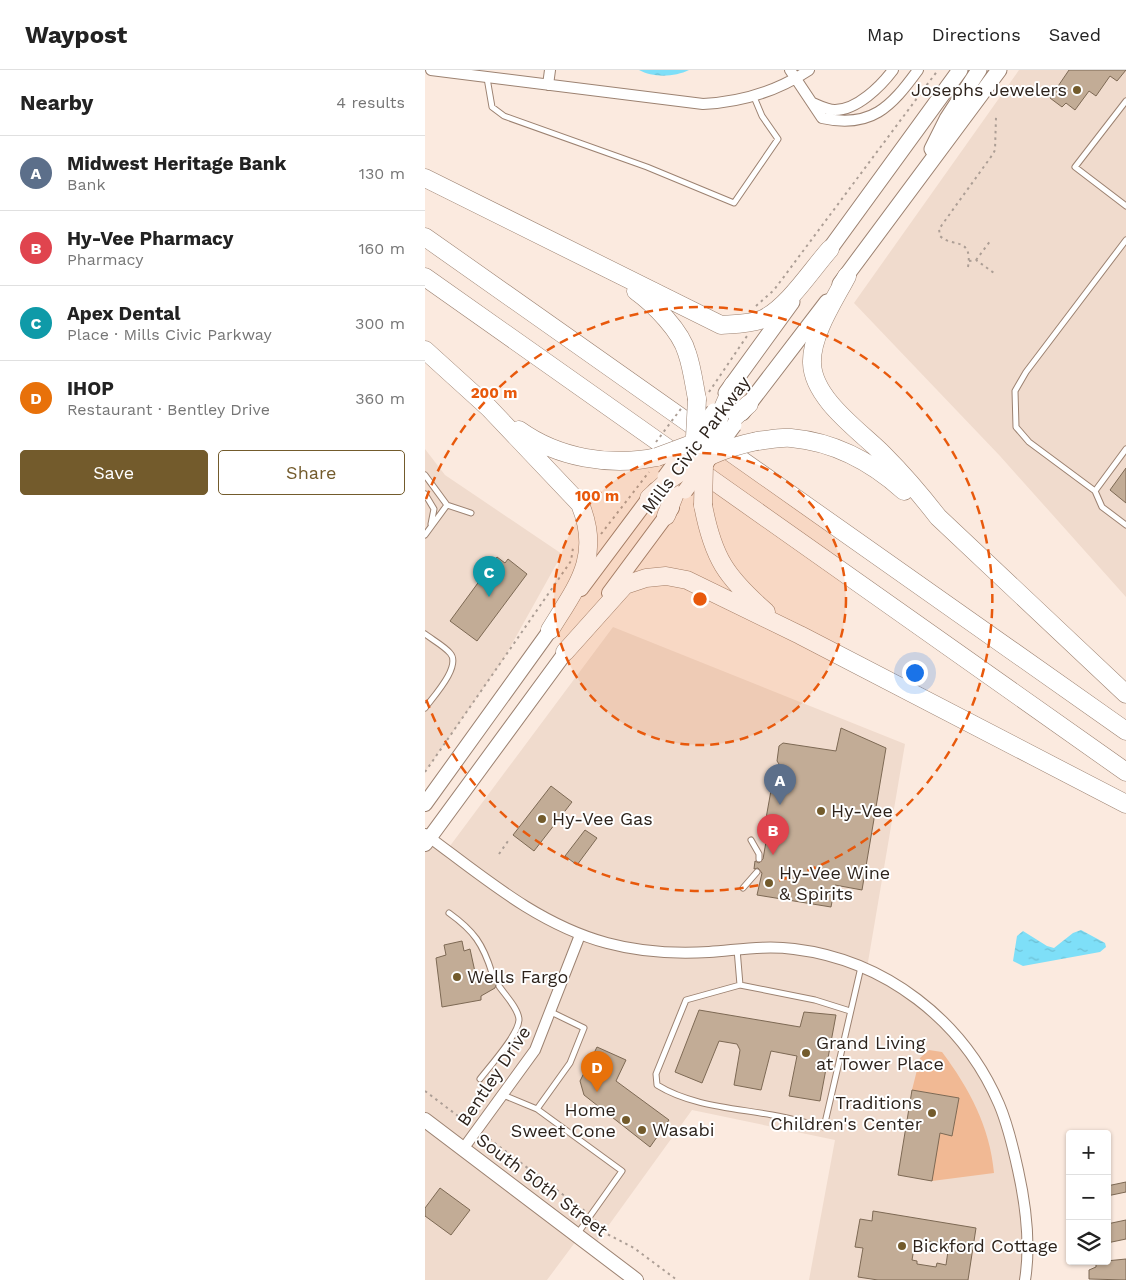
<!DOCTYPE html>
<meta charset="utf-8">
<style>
body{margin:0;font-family:"Work Sans",sans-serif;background:#f2f2f2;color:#222}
.controls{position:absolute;right:15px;bottom:15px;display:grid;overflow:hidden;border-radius:5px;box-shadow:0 1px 4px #0004}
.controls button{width:45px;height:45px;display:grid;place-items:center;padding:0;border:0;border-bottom:1px solid #e0e0e0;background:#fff;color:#222;font:25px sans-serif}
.you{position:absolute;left:489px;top:602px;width:18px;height:18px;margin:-12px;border:4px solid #fff;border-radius:50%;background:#1a73e8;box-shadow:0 0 0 8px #1a73e833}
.badge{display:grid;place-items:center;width:32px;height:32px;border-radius:50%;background:#735b2c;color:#fff;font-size:16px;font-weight:700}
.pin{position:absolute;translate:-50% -41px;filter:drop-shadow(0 1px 2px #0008)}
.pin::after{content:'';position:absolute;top:26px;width:18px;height:15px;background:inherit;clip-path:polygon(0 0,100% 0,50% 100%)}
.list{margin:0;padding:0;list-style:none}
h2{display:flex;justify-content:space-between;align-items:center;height:65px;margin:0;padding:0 20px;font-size:21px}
h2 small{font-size:16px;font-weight:400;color:#767676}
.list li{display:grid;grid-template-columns:32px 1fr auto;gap:15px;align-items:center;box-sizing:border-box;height:75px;padding:0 20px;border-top:1px solid #e0e0e0}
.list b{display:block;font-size:19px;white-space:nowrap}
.list p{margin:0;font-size:16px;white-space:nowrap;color:#767676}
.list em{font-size:16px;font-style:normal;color:#767676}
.actions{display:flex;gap:10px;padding:15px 20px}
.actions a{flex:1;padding:11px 0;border:1px solid #735b2c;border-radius:5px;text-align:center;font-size:18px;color:#735b2c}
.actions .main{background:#735b2c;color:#fff}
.icon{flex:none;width:28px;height:28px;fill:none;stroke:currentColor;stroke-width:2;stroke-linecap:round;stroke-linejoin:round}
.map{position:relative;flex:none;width:701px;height:1210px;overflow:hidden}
header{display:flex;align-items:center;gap:30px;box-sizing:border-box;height:70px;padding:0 25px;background:#fff;border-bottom:1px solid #e0e0e0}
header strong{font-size:24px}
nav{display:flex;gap:28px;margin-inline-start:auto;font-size:18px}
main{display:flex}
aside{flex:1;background:#fff}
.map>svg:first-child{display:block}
.commercial{fill:#f0dbcd}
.green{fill:#f1b994}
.water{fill:url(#water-ripples)}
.building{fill:#c2ac96;stroke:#7d6954;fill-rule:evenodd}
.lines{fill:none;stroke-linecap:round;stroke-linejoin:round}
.service-casing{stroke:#9c8271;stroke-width:7}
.minor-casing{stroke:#9c8271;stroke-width:12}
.secondary-casing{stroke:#9c8271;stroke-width:16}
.primary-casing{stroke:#9c8271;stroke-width:17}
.motorway-casing{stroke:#9c8271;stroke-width:19}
.path{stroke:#ac9e95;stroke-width:2;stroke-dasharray:2.5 4;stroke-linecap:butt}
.service{stroke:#fff;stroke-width:5}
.minor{stroke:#fff;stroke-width:10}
.secondary{stroke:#fff;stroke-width:14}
.primary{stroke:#fff;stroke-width:15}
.motorway{stroke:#fff;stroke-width:18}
.primary-bridge-casing{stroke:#9c8271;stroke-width:17;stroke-linecap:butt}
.motorway-bridge-casing{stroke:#9c8271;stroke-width:19;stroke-linecap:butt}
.path-bridge{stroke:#ac9e95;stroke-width:2;stroke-dasharray:2.5 4;stroke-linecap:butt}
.primary-bridge{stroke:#fff;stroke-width:15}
.motorway-bridge{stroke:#fff;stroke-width:18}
.ring{fill:none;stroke:#e8590c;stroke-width:2.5;stroke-dasharray:9 6}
.poi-dot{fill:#735b2c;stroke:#fff;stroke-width:2}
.labels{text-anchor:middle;stroke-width:4;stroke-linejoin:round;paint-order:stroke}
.poi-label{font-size:18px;fill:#2d231c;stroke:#fff;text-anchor:start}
.street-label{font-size:18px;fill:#2d231c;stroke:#fff}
.centre{fill:#e8590c;stroke:#fff;stroke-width:2.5}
.ring-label{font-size:15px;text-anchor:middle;font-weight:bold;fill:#e8590c;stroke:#fff;stroke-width:4;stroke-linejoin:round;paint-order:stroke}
</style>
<header>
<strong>Waypost</strong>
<nav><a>Map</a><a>Directions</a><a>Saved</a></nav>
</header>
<main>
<aside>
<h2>Nearby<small>4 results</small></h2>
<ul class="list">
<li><span class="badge" style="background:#5c6f8a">A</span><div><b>Midwest Heritage Bank</b><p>Bank</p></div><em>130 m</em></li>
<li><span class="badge" style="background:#e0444e">B</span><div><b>Hy-Vee Pharmacy</b><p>Pharmacy</p></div><em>160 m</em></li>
<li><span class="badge" style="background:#0f9aa8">C</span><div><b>Apex Dental</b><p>Place · Mills Civic Parkway</p></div><em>300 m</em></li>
<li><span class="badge" style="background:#e8710a">D</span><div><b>IHOP</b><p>Restaurant · Bentley Drive</p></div><em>360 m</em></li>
</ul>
<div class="actions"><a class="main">Save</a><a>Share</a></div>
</aside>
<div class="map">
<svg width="701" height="1210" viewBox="0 0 701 1210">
<defs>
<pattern id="water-ripples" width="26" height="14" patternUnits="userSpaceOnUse" patternTransform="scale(1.25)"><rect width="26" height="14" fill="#7edff8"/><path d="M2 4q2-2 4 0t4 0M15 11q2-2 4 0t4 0" fill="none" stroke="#6dbfd4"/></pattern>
</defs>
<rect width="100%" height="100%" fill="#fbeadf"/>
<path class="commercial" d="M594 0H701V527L575 386 429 233Z
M0 379 20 405 137 484 78 590 0 702Z
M188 557 480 674 442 898 509 942 566 1015 598 1125 600 1210H384L410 1070 267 1040 168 1177 154 1167 122 1210H0V774L22 780Z"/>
<path class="green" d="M504 980 517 982C544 1018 565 1057 569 1103L507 1111 480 1068 481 1058 527 1065 534 1028 487 1020 495 988Z"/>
<path class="water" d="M214 0H264C250 7 228 8 214 0Z
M656 860 680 873 681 877 675 882 598 896 588 891 592 866 598 861 622 876 629 878 648 863Z"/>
<path class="building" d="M644 0H701L692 11 685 6 671 26 664 21 650 40 641 33 637 37 625 28Z
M701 398V433L685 420Z
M72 487 80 493 83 489 102 504 52 571 25 551Z
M416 658 461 678 437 820 410 815 406 837 332 825 337 803 333 798 329 799 330 791 334 793 338 789 342 766 338 765 347 715 350 716 354 694 352 691 354 676 358 673 411 681Z
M126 716 147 732 109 781 88 765Z
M160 760 172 768 152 795 140 786Z
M37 871 39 881 45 879 52 911 63 905 69 907 73 900 80 913 72 912 70 918 56 926V930L17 937 11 888 21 885 19 875Z
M274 940 375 957 379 942 411 945 395 1031 364 1026 372 986 346 981 336 1020 309 1015 315 980 312 974 294 971 277 1013 250 1002Z
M172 977 201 990 191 1011 244 1050 225 1077 159 1025 155 1011Z
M487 1020 534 1028 527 1066 515 1063 507 1111 473 1105Z
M701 1112V1122L682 1126V1116Z
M15 1118 45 1140 26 1165 0 1146V1138Z
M448 1141 551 1158 543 1210H453L433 1207 438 1178 430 1177 435 1149 447 1151ZM496 1170 524 1174 521 1195 512 1193 511 1197 492 1194V1191L487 1190 490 1172 495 1173Z
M701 1150V1169L682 1173V1154Z
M701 1189V1210L664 1209V1200L671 1197V1192Z"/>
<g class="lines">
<g class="service-casing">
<path id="service" d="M62 8 67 37 79 46 222 97 309 133 353 69 337 46 329 27
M701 31 650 97 701 136
M701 170 601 302 590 321 591 357 604 372 670 421 677 437 701 455
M0 405 22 435 0 465
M670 421 701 379
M0 424 9 439 6 454
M22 435 46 443
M0 564C8 570 19 576 25 583 37 596 8 627 0 638
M326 770 334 784V789
M318 818 332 802
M24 843C49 861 58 874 67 903
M312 879 315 915 261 930 231 1004 232 1015C266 1036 309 1038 347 1045 364 1048 382 1053 399 1057L436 897
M315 915 390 930 425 941
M126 942 159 958 145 993 112 1039 197 1101 153 1163
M55 1009C65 996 93 965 94 950 94 939 80 925 74 916
M78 1025 112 1039"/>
</g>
<g class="minor-casing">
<path id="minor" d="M6 0 278 34C317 32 351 22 384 0
M365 0 397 48C446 59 466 37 493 0
M123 15 125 0
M388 33C395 36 402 40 410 40 432 40 456 16 468 0
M0 764C57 806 112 854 182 873 215 882 250 884 284 882 313 880 340 875 369 879 460 890 538 950 574 1034 583 1055 588 1077 593 1100 601 1136 606 1173 600 1210
M38 1079 110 980 155 865"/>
</g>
<g class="secondary-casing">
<path id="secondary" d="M156 519 230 420
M184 523 247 438
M0 734 131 552
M0 774 146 575
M0 1050 211 1210"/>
</g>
<g class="primary-casing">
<path id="primary" d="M507 79 522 49 554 0
M399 187 535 0
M415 214 574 0
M301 323 367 232
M317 343 402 232"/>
</g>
<g class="motorway-casing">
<path id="motorway" d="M0 108 296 255C310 254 326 254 338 249 363 237 387 199 405 179
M0 167 701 661
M422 206C409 231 386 265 387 293 388 329 435 361 458 384 478 404 496 425 513 447L701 624
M0 207 701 702
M211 221C229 234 256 261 262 283 267 297 269 314 272 329
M0 280 64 338 155 434C177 487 152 516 125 560
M295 345 308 315
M304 352 324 334
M94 360C133 388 185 397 232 387
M332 371C343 370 355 367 366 368 410 372 447 392 479 421
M224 428 244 410
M278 435C288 488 301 507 341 542
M241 446 253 416
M140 582 200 515 221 508 241 506 262 510 375 565 701 734"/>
</g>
<path class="path" d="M551 190 566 170
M544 191 551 190 569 203
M543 197C548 166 527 178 515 166L514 159 568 84 570 80 571 47
M331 236 349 220 513 0
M284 322 322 266
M176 464 224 402
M0 702 146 491 148 478
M74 784 83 771
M0 1021 45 1055
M59 1065 161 1142
M170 1150 182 1164 209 1178 252 1210"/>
<use href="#service" class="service"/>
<use href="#minor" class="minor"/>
<use href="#secondary" class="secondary"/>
<use href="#primary" class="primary"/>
<use href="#motorway" class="motorway"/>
<g class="primary-bridge-casing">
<path id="primary-bridge" d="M270 367 289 341
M240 407 262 377
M260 421 309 355"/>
</g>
<g class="motorway-bridge-casing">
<path id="motorway-bridge" d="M232 387 275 371
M258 402 270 367 272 329
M244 410C272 390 298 378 332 371
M278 435 279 395 295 345"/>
</g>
<path class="path-bridge" d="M231 372 258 336"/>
<use href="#primary-bridge" class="primary-bridge"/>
<use href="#motorway-bridge" class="motorway-bridge"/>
</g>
<circle cx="275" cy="529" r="146" fill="#e8590c" fill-opacity=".12"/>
<g class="ring">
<circle cx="275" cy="529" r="146"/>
<path d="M1 429A292 292 0 1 1 1 629"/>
</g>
<g class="poi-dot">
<circle cx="652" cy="20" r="5"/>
<circle cx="396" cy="741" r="5"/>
<circle cx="117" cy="749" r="5"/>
<circle cx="344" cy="813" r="5"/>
<circle cx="32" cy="907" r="5"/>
<circle cx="381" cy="983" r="5"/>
<circle cx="507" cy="1043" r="5"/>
<circle cx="201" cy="1050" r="5"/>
<circle cx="217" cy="1060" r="5"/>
<circle cx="477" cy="1176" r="5"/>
</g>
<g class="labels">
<g class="poi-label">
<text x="642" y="26" text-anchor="end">Josephs Jewelers</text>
<text x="406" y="747">Hy-Vee</text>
<text x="127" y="755">Hy-Vee Gas</text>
<text x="354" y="809">Hy-Vee Wine<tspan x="354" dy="21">&amp; Spirits</tspan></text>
<text x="42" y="913">Wells Fargo</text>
<text x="391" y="979">Grand Living<tspan x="391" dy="21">at Tower Place</tspan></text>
<text x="497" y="1039" text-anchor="end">Traditions<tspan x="497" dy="21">Children's Center</tspan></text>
<text x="191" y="1046" text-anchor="end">Home<tspan x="191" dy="21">Sweet Cone</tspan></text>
<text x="227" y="1066">Wasabi</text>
<text x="487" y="1182">Bickford Cottage</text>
</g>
<g class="street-label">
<text transform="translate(271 375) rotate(-53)" y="6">Mills Civic Parkway</text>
<text transform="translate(69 1006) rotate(-56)" y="6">Bentley Drive</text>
<text transform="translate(117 1115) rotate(37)" y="6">South 50th Street</text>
</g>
</g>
<circle cx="275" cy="529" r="8" class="centre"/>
<g class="ring-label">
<text x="69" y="328">200 m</text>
<text x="172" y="431">100 m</text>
</g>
</svg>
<div class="controls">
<button>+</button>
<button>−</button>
<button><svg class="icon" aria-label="layers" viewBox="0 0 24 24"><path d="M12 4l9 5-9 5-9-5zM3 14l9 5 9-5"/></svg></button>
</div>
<div class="you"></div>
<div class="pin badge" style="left:355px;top:735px;background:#5c6f8a">A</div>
<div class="pin badge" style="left:348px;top:785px;background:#e0444e">B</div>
<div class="pin badge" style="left:64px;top:527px;background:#0f9aa8">C</div>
<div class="pin badge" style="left:172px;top:1022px;background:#e8710a">D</div>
</div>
</main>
